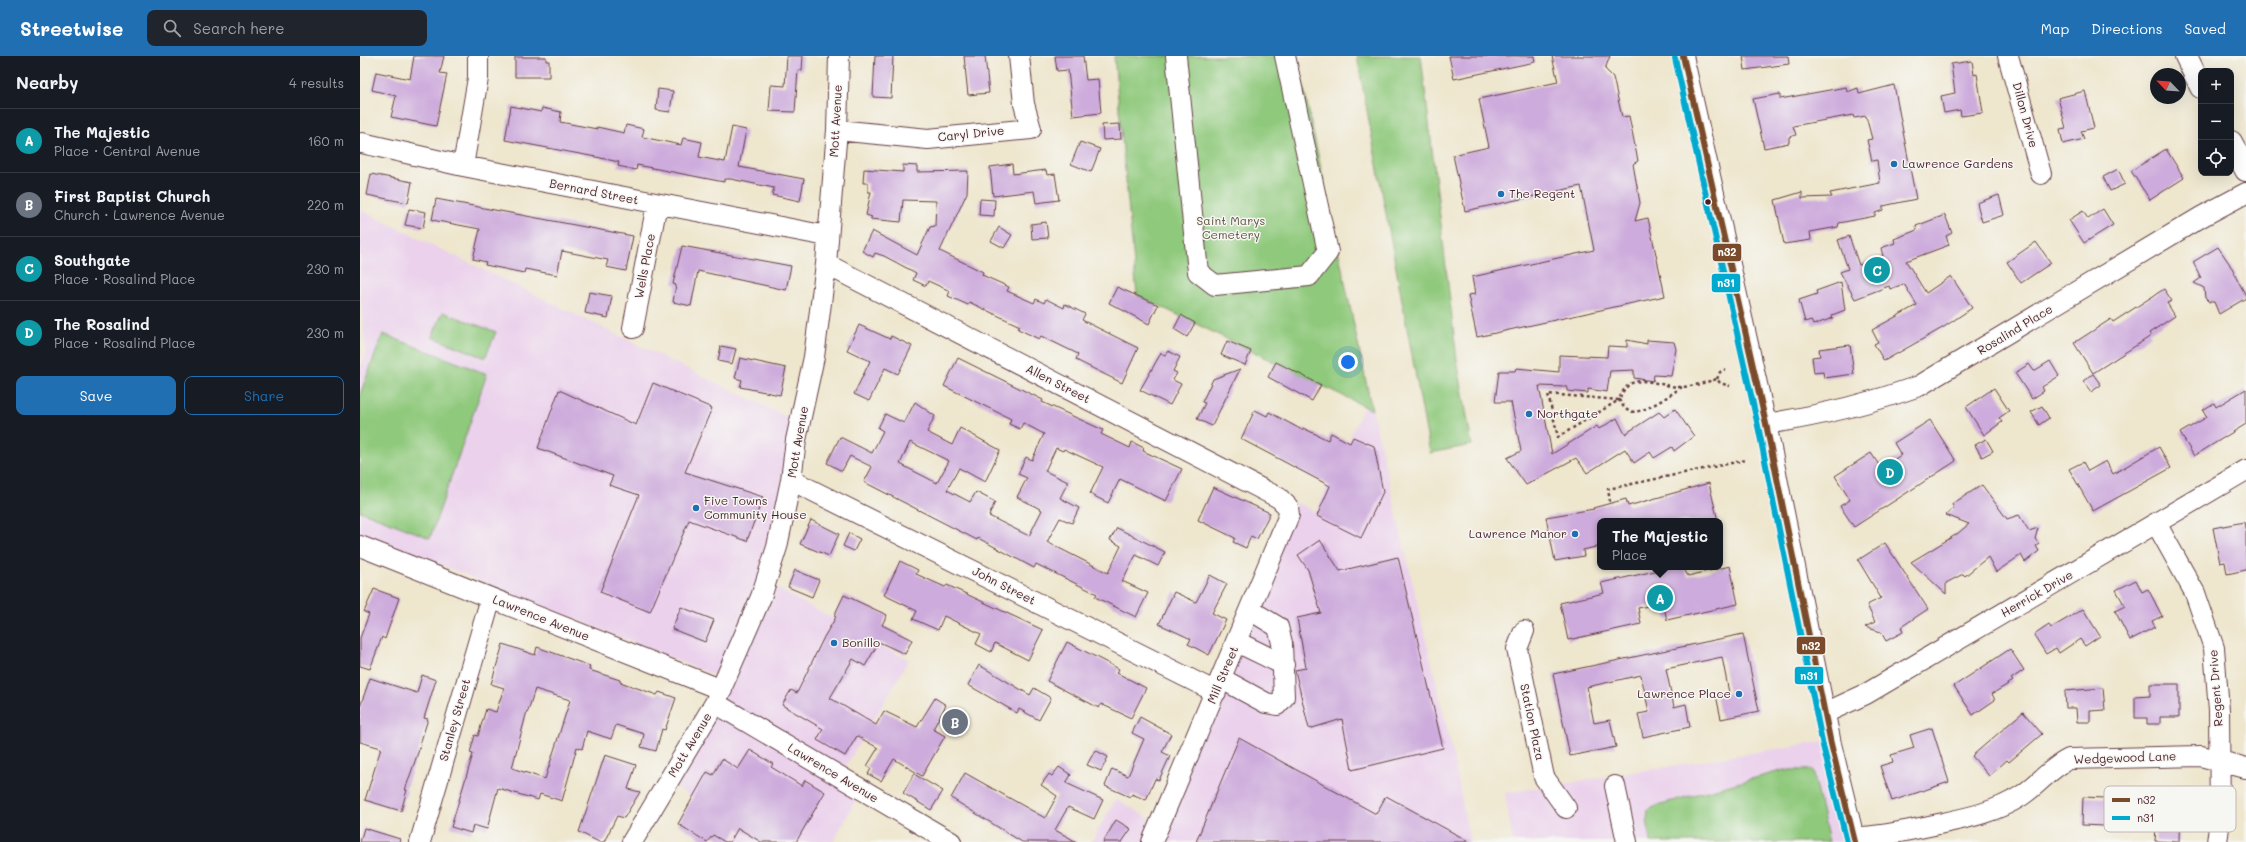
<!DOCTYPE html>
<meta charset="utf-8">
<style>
body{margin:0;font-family:Mali,sans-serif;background:#20242c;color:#f1f3f6}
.controls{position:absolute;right:12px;top:12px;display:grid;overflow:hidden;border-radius:8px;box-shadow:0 4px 16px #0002}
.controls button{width:36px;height:36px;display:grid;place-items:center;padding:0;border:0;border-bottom:1px solid #363941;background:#171b24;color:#f1f3f6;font:20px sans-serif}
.compass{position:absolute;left:1790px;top:12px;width:36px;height:36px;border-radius:50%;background:#171b24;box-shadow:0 4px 16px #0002;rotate:295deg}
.you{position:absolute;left:988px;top:306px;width:14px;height:14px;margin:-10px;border:3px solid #fff;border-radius:50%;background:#1a73e8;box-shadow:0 0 0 6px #1a73e833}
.badge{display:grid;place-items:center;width:26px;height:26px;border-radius:50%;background:#1f6fb2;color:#fff;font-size:13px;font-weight:700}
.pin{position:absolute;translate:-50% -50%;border:2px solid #fff;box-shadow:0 1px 4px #0006}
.popup{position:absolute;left:1237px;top:462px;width:126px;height:52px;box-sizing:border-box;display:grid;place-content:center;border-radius:8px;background:#171b24;filter:drop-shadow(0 1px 3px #0005);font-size:13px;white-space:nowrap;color:#9ea1a6}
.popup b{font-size:15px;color:#f1f3f6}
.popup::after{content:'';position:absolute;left:50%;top:100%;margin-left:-8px;border:8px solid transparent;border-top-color:#171b24}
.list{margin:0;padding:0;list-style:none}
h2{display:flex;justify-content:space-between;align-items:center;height:52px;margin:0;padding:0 16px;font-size:17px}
h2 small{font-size:13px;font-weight:400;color:#9ea1a6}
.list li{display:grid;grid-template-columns:26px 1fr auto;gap:12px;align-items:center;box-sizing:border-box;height:64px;padding:0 16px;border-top:1px solid #363941}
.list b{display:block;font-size:15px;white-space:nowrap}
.list p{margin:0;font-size:13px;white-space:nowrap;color:#9ea1a6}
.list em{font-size:13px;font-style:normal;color:#9ea1a6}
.actions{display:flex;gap:8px;padding:12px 16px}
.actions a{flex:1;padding:9px 0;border:1px solid #1f6fb2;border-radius:8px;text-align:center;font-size:14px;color:#1f6fb2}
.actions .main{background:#1f6fb2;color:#fff}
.icon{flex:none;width:22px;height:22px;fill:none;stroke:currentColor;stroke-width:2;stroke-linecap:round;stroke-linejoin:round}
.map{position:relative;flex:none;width:1886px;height:786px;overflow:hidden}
header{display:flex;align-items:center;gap:24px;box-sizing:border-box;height:56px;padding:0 20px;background:#1f6fb2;color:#fff}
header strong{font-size:19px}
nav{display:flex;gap:22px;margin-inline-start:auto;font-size:14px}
.search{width:280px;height:36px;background:#20242c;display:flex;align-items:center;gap:10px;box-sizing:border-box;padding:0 14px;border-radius:8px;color:#9ea1a6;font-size:15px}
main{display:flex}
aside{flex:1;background:#171b24}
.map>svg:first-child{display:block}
.built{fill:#ebd1ec}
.green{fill:#8fc97c;stroke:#6c7454}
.building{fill:#cdabdc;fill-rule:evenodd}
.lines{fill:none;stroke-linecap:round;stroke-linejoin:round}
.minor-casing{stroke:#633d43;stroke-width:22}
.major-casing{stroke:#633d43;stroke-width:24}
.path{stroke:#633d43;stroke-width:2.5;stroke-dasharray:3 3;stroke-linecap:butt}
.minor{stroke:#fff;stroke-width:20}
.major{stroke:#fff;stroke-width:22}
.bus-1-casing{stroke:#f6f6f2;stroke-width:9}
.bus-2-casing{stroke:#f6f6f2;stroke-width:9}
.bus-1{stroke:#7a4b2a;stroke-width:6}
.bus-2{stroke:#00a9ce;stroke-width:6}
.poi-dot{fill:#1f6fb2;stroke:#f6f6f2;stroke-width:1.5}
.bus-dot{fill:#4a1f2b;stroke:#f6f6f2;stroke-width:1.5}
.labels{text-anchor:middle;stroke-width:3;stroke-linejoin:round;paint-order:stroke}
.street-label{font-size:12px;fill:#4a1f2b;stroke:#f6f6f2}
.poi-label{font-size:12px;fill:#4a1f2b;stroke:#f6f6f2;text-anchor:start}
.park-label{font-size:12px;fill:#5f5243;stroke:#f6f6f2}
.key{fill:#f6f6f2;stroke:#c2b6b6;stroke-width:1}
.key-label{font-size:11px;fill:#4a1f2b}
.line-badge{stroke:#f6f6f2;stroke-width:1.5}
.badge-label{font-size:11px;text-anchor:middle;font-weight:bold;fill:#fff}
</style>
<header>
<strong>Streetwise</strong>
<div class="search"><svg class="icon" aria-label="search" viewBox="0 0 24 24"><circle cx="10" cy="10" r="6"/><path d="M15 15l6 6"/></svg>Search here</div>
<nav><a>Map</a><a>Directions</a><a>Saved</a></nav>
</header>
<main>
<aside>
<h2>Nearby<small>4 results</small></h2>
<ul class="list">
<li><span class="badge" style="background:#0f9aa8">A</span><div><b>The Majestic</b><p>Place · Central Avenue</p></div><em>160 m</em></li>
<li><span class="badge" style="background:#6b7280">B</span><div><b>First Baptist Church</b><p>Church · Lawrence Avenue</p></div><em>220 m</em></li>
<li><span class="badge" style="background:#0f9aa8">C</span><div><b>Southgate</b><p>Place · Rosalind Place</p></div><em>230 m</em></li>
<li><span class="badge" style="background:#0f9aa8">D</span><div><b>The Rosalind</b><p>Place · Rosalind Place</p></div><em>230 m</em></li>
</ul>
<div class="actions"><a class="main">Save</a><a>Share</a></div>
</aside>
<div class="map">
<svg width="1886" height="786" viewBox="0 0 1886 786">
<rect width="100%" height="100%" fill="#f6f6f2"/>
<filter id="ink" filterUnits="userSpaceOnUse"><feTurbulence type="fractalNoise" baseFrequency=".025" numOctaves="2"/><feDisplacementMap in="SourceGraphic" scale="8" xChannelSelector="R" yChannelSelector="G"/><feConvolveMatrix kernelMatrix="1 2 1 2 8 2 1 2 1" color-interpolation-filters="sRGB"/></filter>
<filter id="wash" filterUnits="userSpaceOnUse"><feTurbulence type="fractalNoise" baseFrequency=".012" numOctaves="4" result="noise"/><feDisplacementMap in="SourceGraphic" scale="16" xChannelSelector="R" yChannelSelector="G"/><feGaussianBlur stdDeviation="0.9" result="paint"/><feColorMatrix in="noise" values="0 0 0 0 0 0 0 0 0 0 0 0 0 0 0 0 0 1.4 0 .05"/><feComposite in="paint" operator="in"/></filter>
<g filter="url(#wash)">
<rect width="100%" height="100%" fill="#eee6cd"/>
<path class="built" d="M0 154 433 364 417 452 400 523 549 604 478 723 500 737 473 786H372L383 766 364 762 309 727 358 621 0 476V314L6 299 0 231Z
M1004 350 1012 354 1092 694 1110 786H731L756 743 798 768 936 446 956 456Z
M1465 685 1488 786H1153L1145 737Z"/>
<path class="green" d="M754 0H937L1012 354 777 239Z
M997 0H1061L1097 304 1112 389 1070 397Z
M83 256 136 276 125 302 72 281Z
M23 278 127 318 70 482 0 455V338Z
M1424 714H1453L1469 786H1291L1287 764 1288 754 1301 748Z"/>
<g id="blocks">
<path class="building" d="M54 0H84L80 17 87 18 76 70 31 61 36 40 12 34 16 16 50 23Z
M427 0H443L442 14H438L435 56 409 55 411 29 425 30Z
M515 0H533L531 42 513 41Z
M604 0H625L629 37 608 39Z
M695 0H723L726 24 738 23 741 57 713 60 708 14 697 15Z
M1089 0H1174L1175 6 1094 23Z
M1192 0H1250L1245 13 1253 21 1262 61 1269 60 1278 105 1273 108 1280 147 1275 165 1288 162 1305 240 1117 281 1108 239 1115 238 1112 221 1234 194 1221 130 1105 155 1093 99 1129 91 1119 43 1198 26Z
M1383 0H1428L1429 8 1385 14Z
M155 1H186V5H189V21H155Z
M1612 5 1614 19 1617 18 1623 57 1601 60 1600 54 1584 57 1581 40 1595 37 1591 8Z
M1534 29 1556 143 1523 150V154L1515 157V160L1479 167 1478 171 1450 176 1451 184 1424 188 1415 144 1442 136V142L1472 141 1470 137 1520 127 1517 104 1512 105 1507 84 1512 83 1506 60 1494 62 1493 59 1433 70 1436 79 1429 81V87L1404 92 1393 43 1420 38V43L1486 31 1487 36 1498 32 1499 38Z
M298 33 313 35 310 56 296 54Z
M1725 35 1734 72 1721 75 1724 83 1703 88 1700 73 1706 72 1698 42Z
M151 50 181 56 182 52 201 56 200 66 237 73V71L264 77 266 69 284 73 282 81 321 89 323 82 342 86 339 101 365 106 372 71 386 74 379 111 444 123 440 145 412 139 414 132 371 123H364V126L277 109 276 114 258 110 259 106 236 101 145 84Z
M760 68 761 83 743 84 742 69Z
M720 86 740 93 731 116 711 108Z
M1806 93 1824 122 1790 144 1771 115Z
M652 108 653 118 686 114 687 119 695 118 699 144 676 147 674 135 633 140 630 111Z
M543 109 557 110V116L608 115 607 137 580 195 623 216 622 219 649 231 647 235 674 247 676 243 684 247 686 243 704 252 705 248 725 258 722 264 778 292 762 327 716 304 718 298 681 280 679 283 658 273 660 270 609 246 608 249 588 240 590 235 568 225 566 230 553 224 556 217 524 200 515 197 513 201 502 195 512 175 557 199 570 171 575 170 576 145 543 144 541 166 510 163 512 161 506 159 511 136H508V127H503L504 113 543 116Z
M1758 113 1765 128 1750 135 1743 121Z
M11 118 52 126 48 147 7 139Z
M1639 139 1644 159 1622 166 1617 147Z
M76 143 273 180 266 215 246 211 248 204 202 195 197 219 165 213 164 217 125 209 126 206 113 203 120 173 72 164Z
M620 143 635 144 634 160 619 159Z
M49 153 66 156 63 172 45 169Z
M1743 153 1753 169 1724 187 1709 164 1723 155 1728 163Z
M1585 159 1592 177 1586 180 1589 189 1546 205 1566 237 1591 220 1612 252 1584 271 1524 305 1514 288 1518 286 1512 274 1557 249 1544 228 1530 233 1529 230 1495 243 1480 216 1488 213 1478 184 1489 180 1499 209 1523 200 1521 192 1535 187 1534 183 1557 174 1556 170Z
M686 166 688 182 672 183 671 168Z
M639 171 652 179 644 192 631 185Z
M1676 186 1691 207 1661 227 1647 206Z
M322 190 431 210 426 234 338 215 331 250 313 246 316 229 313 228Z
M1858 191 1869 207 1886 240V242L1859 258 1854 246H1849L1845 242 1844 232 1834 227 1841 222 1833 206Z
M1481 226 1485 254 1472 259 1473 262 1453 269 1451 264 1445 266 1439 244 1457 238 1456 235Z
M757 231 798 249 789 268 749 247Z
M1804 233 1812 245 1807 247 1815 260 1789 277 1791 280 1733 317 1714 287 1751 263 1753 266Z
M229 236 252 240 248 262 225 257Z
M821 259 835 267 827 281 814 273Z
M499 269 530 283 531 280 552 290 538 318 525 312 509 345 494 338 510 305 487 294Z
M1267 284 1287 288V284L1314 286 1316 293 1311 320 1294 319 1293 325 1274 322V314L1250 315 1247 336 1228 333V337L1207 335V331L1179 330 1192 398 1237 370 1239 373 1257 362 1265 378 1299 356 1304 361 1315 353 1334 380 1314 395 1312 391 1294 402 1290 396 1274 407 1265 393 1227 417 1216 402 1166 429 1147 402 1161 395 1151 346H1135L1139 315H1155L1156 312 1199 316V299L1247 301 1248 290 1267 291Z
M867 285 891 295 885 309 861 299Z
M1490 289 1494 318 1464 322 1463 316 1454 317 1452 301 1460 300 1459 293Z
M361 290 376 293 372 308 358 305Z
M808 295 820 301 813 315 817 317 813 324 821 328 810 349 780 334 801 297 805 299Z
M380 302 426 312 420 339 380 331 382 324 375 322Z
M598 302 683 344 682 346 743 374 741 378 770 392 772 386 784 392 783 395 822 413 806 445 760 423 748 447 730 438 743 411 704 393 703 395 696 392 685 415 708 426 700 442 719 452 712 467 700 462 687 486 748 517 761 490 750 484 757 472 805 496 798 510 776 499 762 525 788 537 776 561 735 541 737 538 676 508 674 512 618 482 617 484 504 426 512 411 490 400 482 415 467 407 480 381 512 397 523 375 518 372 525 358 544 367 555 346 575 360 567 376 592 389 600 372 640 394 625 426 599 412 587 434 610 446 616 436 635 446 629 460 669 480 682 454 657 441 667 422 658 418 666 401 672 404 684 378 663 367 660 373 649 368 651 363 584 330ZM550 386 589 405 577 427 540 408Z
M1690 305 1699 320 1682 331 1684 335 1672 343 1655 317 1669 308 1674 315Z
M916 306 961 329 952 345 908 321Z
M880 313 852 370 837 363 845 347 842 346 853 323Z
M1733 318 1741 329 1731 336 1723 325Z
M293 327 352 352 325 416 403 441 387 485 329 464 290 556 240 536 279 439 249 429 253 420 178 392 199 334 276 369Z
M1634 332 1649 355 1639 362 1642 366 1624 379 1606 351Z
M1886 333V368L1834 400 1820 377 1847 361 1843 354 1854 347 1856 351Z
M1682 350 1689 362 1679 369 1671 356Z
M895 354 907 360 909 356 942 374 943 372 968 384 971 377 990 387 993 381 1014 390 1023 436 1001 482 957 460 970 430 881 383Z
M1570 364 1596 405 1494 471 1480 450 1490 444 1475 420 1511 397 1521 412 1541 399 1534 387Z
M1626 383 1633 395 1622 401 1615 389Z
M1799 391 1811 412 1733 455 1709 413 1723 406 1728 415 1746 405 1753 418Z
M1349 427 1358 465H1240V490L1223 494 1224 500 1195 505 1186 461 1234 453 1233 452 1266 443 1268 450Z
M1622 429 1647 463 1659 459 1669 475 1678 472 1675 483 1679 488 1676 490 1679 495 1665 506 1661 499 1636 516 1628 501 1605 520 1603 518 1586 527V538L1551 506 1597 478 1609 468 1586 459 1594 452 1592 448Z
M853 431 910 457 897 483 891 480 886 492 873 486 875 482 838 464Z
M451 464 479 478 469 500 440 488Z
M1884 466 1886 477V514L1867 518 1865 506 1860 507 1853 472Z
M489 477 500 483 494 495 483 490Z
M960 484 980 515 1038 501 1083 692 992 714 982 663 949 673 935 614 946 612 937 562 961 557 948 514 938 499Z
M1525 487 1568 553 1541 571 1543 576 1526 585 1521 576 1505 571 1515 566 1507 549 1521 542 1498 504Z
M540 505 558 514 556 518 585 531 587 529 683 574 668 604 635 587 631 596 616 588 621 578 584 560 578 574 553 563 557 555 524 539Z
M1370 510 1378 548 1307 564 1303 547 1278 552 1281 568 1208 584 1200 547 1244 537 1241 527 1313 511H1323L1328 520Z
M435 514 459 524 452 541 428 531Z
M850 519 867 528 852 557 866 564 849 599 828 588 831 583 799 568 814 536 836 546Z
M1776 524 1782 536 1788 533 1802 560 1792 565 1795 571 1770 584 1755 555 1765 550 1756 534Z
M14 533 39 542 25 583 22 581 10 613 0 610V582L9 558 4 556Z
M484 539 527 559 522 569 552 584 545 598 519 586 505 610 493 603 470 642 516 669 524 655 557 671 575 642 586 649 573 673 585 680 562 720 534 703 521 725 508 718 511 713 507 710 518 692 497 680 485 700 457 684 463 673 422 649 431 634 437 637 464 581 476 561 474 560Z
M321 551 354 564 345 586 312 573Z
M1723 553 1740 580 1725 590 1720 583 1699 597 1696 592 1686 598 1674 579 1689 569 1691 572Z
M1383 578 1399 655 1361 663 1356 639 1369 637 1362 601 1306 613 1314 651 1326 648 1330 671 1283 681 1278 658 1289 656 1281 619 1227 631 1234 667 1250 664 1256 691 1210 700 1193 618Z
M707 586 759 613 757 617 786 632 771 662 741 648 739 652 687 625Z
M143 588 175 599 177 591 230 610 229 614 260 624V626L297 639 299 636 316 642 305 674 302 673 296 695 281 691 284 678 256 669 251 683 227 675 222 693 217 691 202 745 180 738 178 744 138 732 127 773 113 769 111 777 91 771 113 698 110 697 115 679 118 680 126 653 136 656 144 632 131 628ZM175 633 210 644 185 723 152 712 167 655H168Z
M1650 593 1664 614 1651 623 1653 625 1632 638 1635 644 1613 659 1594 630Z
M619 609 670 639 674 632 691 642 679 664 659 653 657 657 608 629Z
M62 619 76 624 64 662 68 663 60 688H61L45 734H47L41 755 5 744 21 692 0 686V651L10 622 57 637Z
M1790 628H1819V661H1800V668H1787V662H1775V641L1790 640Z
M1743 632 1745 654 1730 655V666H1717L1716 652H1706L1705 635Z
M1663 656 1682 678 1649 706 1647 704 1629 720 1612 700Z
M780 661 811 678 802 696 810 700 799 724 795 723 786 744 772 738 770 741 745 730 752 713 768 720 784 683 772 677Z
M1572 672 1589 726 1532 745 1520 710 1533 706 1531 699 1554 692 1550 679Z
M879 682 1016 758 1026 740 1110 786H836Z
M390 694 413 708 411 711 442 730 445 724 465 736 436 786H401L378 772 370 786H365L353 779 347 786 318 768 347 716 353 719 362 703 378 713Z
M735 694 748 701 741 715 727 709Z
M245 699 276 709 268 733 280 736 264 762 257 760 244 786H239L219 776Z
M699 711 711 719 706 727 743 744 734 763 708 751 695 774 717 786H662L591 742 605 717 685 762 697 740 681 729 689 718 692 720Z
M554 718 583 735 571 754 543 737Z
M1800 736 1820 737 1819 786 1795 785 1796 771 1799 770Z
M1723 741 1767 743 1766 771 1722 769Z
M756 764 771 773 762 786H743Z
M4 772 40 783 39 786H0Z"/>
</g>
</g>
<g filter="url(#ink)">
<use href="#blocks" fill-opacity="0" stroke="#633d43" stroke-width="1"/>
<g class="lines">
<g class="minor-casing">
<path id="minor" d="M816 0 838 216 855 229 949 220 968 196 925 0
M1323 0 1406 368 1471 688 1495 786
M1648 0 1681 118
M477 74 568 83 671 73 664 48 659 0
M2 87 103 110 467 180
M103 110 118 22V0
M466 208 919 442 928 451 929 459 792 786
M273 272 297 148
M1406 368C1459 360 1508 348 1559 330L1841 161 1886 137
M431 424 856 636
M1796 467 1835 537 1854 592 1859 654 1860 764 1857 786
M0 490 362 634
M1164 575 1157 593 1184 721 1206 752
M877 586 924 609
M862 623 906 647 917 649 924 641 922 587 918 571 890 554
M355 647 591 786
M1465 657 1506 638 1886 414
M1255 730 1267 786
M1494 781C1520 781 1544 775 1569 770 1601 763 1633 758 1661 740 1678 729 1690 712 1709 703L1841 700 1886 712
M60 786 131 542
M272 786 355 647 401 541 417 491 431 424 436 384 454 301 466 208 477 74 479 0"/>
</g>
<g class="major-casing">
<path id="major" d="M1826 0 1841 31
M1871 86 1886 114"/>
</g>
<path class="path" d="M1357 323 1360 316 1366 313
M1322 331C1311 338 1282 360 1269 355 1264 353 1262 348 1259 344L1198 381 1188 338 1259 344C1270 312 1295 330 1320 331 1332 331 1346 326 1357 323L1360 327 1370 330
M1250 446 1248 433 1386 404"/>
<use href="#minor" class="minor"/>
<use href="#major" class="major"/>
<g class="bus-1-casing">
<path id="bus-1" d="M1323 0 1406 368 1471 688 1495 786"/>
</g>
<g class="bus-2-casing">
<path id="bus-2" d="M1315 2 1398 370 1463 690 1487 786"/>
</g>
<use href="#bus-1" class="bus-1"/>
<use href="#bus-2" class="bus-2"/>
</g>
</g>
<g class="poi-dot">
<circle cx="1534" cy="108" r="4"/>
<circle cx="1141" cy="138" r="4"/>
<circle cx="1169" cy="358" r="4"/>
<circle cx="336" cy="452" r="4"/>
<circle cx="1215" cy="478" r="4"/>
<circle cx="474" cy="587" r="4"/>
<circle cx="1379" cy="638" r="4"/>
</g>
<circle class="bus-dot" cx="1348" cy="146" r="3.5"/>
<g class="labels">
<g class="street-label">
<text transform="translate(1665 59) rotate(75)" y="4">Dillon Drive</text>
<text transform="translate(476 65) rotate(-87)" y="4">Mott Avenue</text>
<text transform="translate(611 78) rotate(-6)" y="4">Caryl Drive</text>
<text transform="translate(234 136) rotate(11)" y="4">Bernard Street</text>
<text transform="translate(285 210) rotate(-79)" y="4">Wells Place</text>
<text transform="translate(1655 274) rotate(-31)" y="4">Rosalind Place</text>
<text transform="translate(698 328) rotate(27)" y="4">Allen Street</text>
<text transform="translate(438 386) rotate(-80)" y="4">Mott Avenue</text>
<text transform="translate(644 530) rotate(27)" y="4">John Street</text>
<text transform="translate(1677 538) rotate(-30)" y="4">Herrick Drive</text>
<text transform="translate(181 562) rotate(22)" y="4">Lawrence Avenue</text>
<text transform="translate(863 619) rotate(-67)" y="4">Mill Street</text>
<text transform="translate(1856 632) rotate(-94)" y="4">Regent Drive</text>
<text transform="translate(95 664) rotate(-74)" y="4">Stanley Street</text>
<text transform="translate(1172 666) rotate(78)" y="4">Station Plaza</text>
<text transform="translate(330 689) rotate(-59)" y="4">Mott Avenue</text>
<text transform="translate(1765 702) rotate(-2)" y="4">Wedgewood Lane</text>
<text transform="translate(473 717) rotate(31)" y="4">Lawrence Avenue</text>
</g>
<g class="poi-label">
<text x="1542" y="112">Lawrence Gardens</text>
<text x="1149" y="142">The Regent</text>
<text x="1177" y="362">Northgate</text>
<text x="344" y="449">Five Towns<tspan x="344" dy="14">Community House</tspan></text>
<text x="1207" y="482" text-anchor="end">Lawrence Manor</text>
<text x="482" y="591">Bonillo</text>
<text x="1371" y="642" text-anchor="end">Lawrence Place</text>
</g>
<g class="park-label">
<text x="871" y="169">Saint Marys<tspan x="871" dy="14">Cemetery</tspan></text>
</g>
</g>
<rect x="1744" y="730" width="132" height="46" rx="6" class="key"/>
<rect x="1752" y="742" width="18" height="4" fill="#7a4b2a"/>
<rect x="1752" y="760" width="18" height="4" fill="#00a9ce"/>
<g class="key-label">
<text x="1777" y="748">n32</text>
<text x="1777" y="766">n31</text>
</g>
<g class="line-badge">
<rect x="1352" y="187" width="30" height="19" rx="4" fill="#7a4b2a"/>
<rect x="1351" y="217" width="30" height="20" rx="4" fill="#00a9ce"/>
<rect x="1436" y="580" width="30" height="19" rx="4" fill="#7a4b2a"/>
<rect x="1434" y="610" width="30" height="19" rx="4" fill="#00a9ce"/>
</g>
<g class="badge-label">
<text x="1367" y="200">n32</text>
<text x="1366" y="231">n31</text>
<text x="1451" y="594">n32</text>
<text x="1449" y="624">n31</text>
</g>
</svg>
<div class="controls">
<button>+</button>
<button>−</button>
<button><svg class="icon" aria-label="locate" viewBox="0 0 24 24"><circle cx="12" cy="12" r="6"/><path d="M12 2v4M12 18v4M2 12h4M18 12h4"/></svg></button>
</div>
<svg class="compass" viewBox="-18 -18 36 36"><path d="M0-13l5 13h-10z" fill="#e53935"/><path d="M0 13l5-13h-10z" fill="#9ea1a6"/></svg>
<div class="you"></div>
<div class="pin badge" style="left:1300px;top:542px;background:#0f9aa8">A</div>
<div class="popup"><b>The Majestic</b>Place</div>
<div class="pin badge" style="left:595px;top:666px;background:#6b7280">B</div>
<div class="pin badge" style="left:1517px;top:214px;background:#0f9aa8">C</div>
<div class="pin badge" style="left:1530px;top:416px;background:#0f9aa8">D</div>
</div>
</main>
